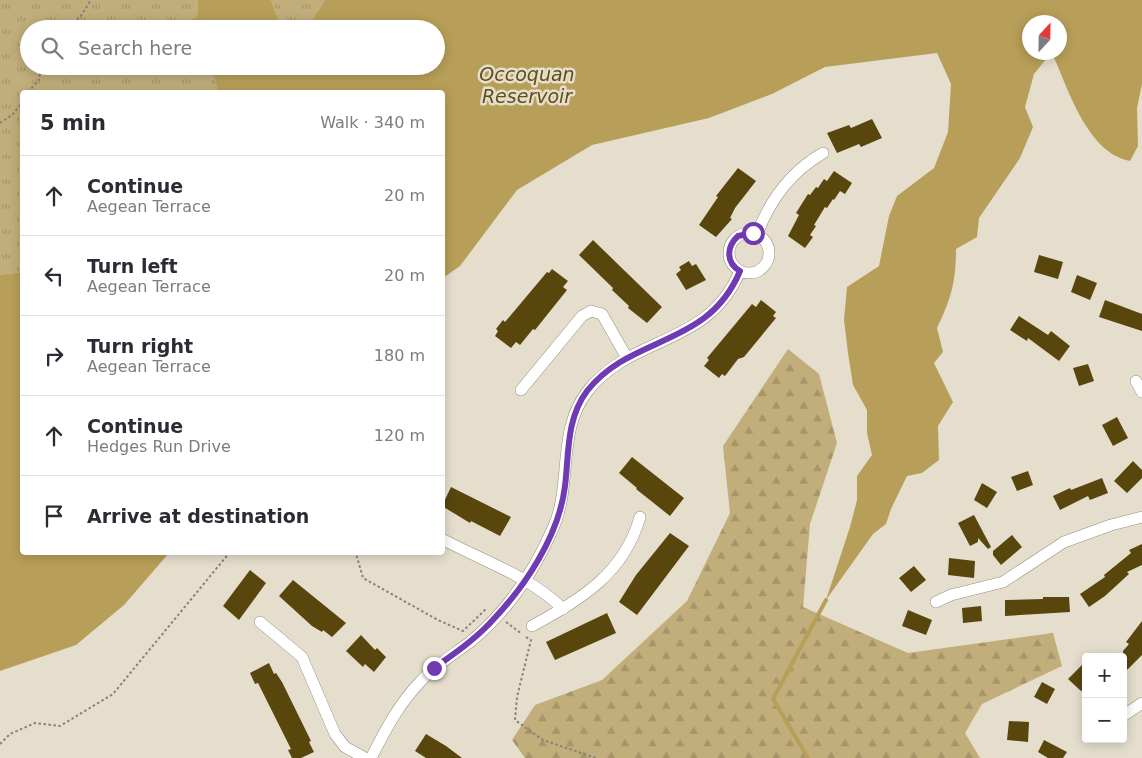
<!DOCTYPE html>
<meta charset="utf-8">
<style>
body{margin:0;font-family:"DejaVu Sans",sans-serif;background:#f2f2f3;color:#2b2b33}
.controls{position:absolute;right:15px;bottom:15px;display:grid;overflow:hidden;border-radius:5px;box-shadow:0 2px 12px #0003}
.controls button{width:45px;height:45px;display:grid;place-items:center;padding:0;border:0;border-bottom:1px solid #e1e1e2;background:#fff;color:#2b2b33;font:25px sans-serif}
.compass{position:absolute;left:1022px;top:15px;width:45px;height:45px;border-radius:50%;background:#fff;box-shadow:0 2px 12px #0003;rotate:22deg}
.stop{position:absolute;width:15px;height:15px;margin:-11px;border:4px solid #703bb2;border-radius:50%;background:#fff}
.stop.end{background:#703bb2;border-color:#fff;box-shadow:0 1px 5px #0008}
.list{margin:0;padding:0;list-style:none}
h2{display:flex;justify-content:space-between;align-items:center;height:65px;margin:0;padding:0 20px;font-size:21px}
h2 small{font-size:16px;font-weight:400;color:#7c7c81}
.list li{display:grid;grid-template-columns:32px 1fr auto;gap:15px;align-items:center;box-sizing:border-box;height:80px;padding:0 20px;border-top:1px solid #e1e1e2}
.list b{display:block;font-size:19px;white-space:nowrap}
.list p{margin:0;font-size:16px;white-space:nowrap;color:#7c7c81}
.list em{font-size:16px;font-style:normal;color:#7c7c81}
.icon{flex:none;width:28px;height:28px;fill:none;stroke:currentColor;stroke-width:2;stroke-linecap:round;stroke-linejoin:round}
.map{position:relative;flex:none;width:1142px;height:758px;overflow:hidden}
.search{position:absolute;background:#fff;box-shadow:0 2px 12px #0003;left:20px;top:20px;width:425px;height:55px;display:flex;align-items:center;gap:12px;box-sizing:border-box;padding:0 18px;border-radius:28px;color:#7c7c81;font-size:19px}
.panel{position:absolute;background:#fff;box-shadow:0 2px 12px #0003;left:20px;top:90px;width:425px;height:465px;border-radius:5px}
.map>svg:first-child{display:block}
.forest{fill:url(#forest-firs)}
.park{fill:url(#park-tufts)}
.water{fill:#b89f59}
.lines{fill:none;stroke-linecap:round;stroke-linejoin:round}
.stream{stroke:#b89f59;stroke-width:4}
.building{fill:#58460d}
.street-casing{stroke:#948f7f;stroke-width:12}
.path{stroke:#878276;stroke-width:2;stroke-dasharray:2.5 2.5;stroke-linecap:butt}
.street{stroke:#fff;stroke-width:11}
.route{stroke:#703bb2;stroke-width:6}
.labels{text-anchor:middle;stroke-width:5;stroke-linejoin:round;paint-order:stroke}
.water-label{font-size:19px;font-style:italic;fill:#614f19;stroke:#e5decd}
</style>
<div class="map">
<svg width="1142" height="758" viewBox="0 0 1142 758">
<defs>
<pattern id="forest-firs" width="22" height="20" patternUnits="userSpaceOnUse" patternTransform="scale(1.25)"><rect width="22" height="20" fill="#c1ae7b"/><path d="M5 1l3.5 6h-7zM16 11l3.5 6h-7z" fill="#a59569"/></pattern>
<pattern id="park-tufts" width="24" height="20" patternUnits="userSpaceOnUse" patternTransform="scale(1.25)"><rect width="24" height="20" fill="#c1ae7b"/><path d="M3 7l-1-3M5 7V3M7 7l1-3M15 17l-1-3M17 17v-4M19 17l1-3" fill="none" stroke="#a59569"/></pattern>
</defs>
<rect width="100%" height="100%" fill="#e5decd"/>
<path class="forest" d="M788 349 819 374 837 443 810 524 803 607 908 653 1053 633 1062 666 982 704 965 733 980 758H525L512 740 535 705 602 680 687 601 730 513 723 446Z"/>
<path class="park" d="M0 0H198L197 17 161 29H29V66H205L217 82V92H22V272L0 275Z
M271 0H325L309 24 292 27 279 21Z"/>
<path class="water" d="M198 0H271L279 21 292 27 309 24 325 0H1142V84L1137 108 1138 146 1130 161C1087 153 1068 88 1052 53L1060 52V22H1030V52L1051 53 1034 74 1025 107 1033 127 1020 158 979 218 977 237 956 249C956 282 951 299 937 328L943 352 934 363 953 402 938 426 939 460 922 473 907 476 891 509 886 524 873 534 826 600 850 527 857 500V476L872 455 867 433V410L853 385 848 353 844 320 847 287 879 266 889 216 897 196 934 168 948 132 951 84 937 53 825 67 772 94 709 118 592 145 517 190 460 266 443 278 442 92H217V82L205 66H436V29H161L197 17Z
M22 272V552L169 553 124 605 76 645 0 671V275Z"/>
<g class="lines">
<path class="stream" d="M808 758 773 699 826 600"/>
</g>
<path class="building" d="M872 119 882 138 861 147 859 144 837 153 827 133 849 125 851 128Z
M738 168 756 181 735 208 730 218 732 219 716 237 699 225 718 197 716 196Z
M834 171 852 183 845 194 840 191 834 200 833 199 827 208 825 207 814 225 816 226 810 235 813 237 805 248 788 236 799 215 796 213 808 194 810 195 816 187 818 188 824 179 827 181Z
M593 240 662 307 647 323 628 308 629 306 612 290 613 288 579 255Z
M1039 255 1063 262 1058 279 1034 272Z
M689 261 692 266 696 264 706 280 686 290 676 274 681 270 679 267Z
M552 269 568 281 563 287 567 290 535 330 533 329 520 345 516 342 511 348 495 336 498 331 496 329 503 320 505 322 547 272 549 273Z
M1077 275 1097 283 1090 300 1071 292Z
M761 300 776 312 773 316 776 318 744 357 738 359 725 376 722 374 719 378 704 366 709 360 707 358 752 304 756 307Z
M1105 300 1142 314V331L1099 317Z
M1019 316 1048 335 1051 331 1070 346 1059 361 1028 338 1027 341 1010 330Z
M1088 364 1094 381 1079 386 1073 368Z
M1117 417 1128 438 1113 446 1102 425Z
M632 457 684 498 670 516 636 489 637 488 619 473Z
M1133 461 1142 470V478L1127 493 1114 481Z
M1028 471 1033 485 1017 491 1011 477Z
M1102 478 1108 493 1090 500 1088 496 1060 510 1053 496 1070 488 1071 490Z
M982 483 997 492 987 508 974 500Z
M451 487 511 517 500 536 471 521 470 523 442 506Z
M974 515 991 547 988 549 978 538V542L970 546 958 523Z
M670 533 689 546 637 615 619 602 636 575Z
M1012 535 1022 547 1001 565 993 555V551Z
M1142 544V565L1127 572 1129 574 1105 596 1089 607 1080 594 1105 577 1104 575 1131 553 1129 550Z
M949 558 975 561 974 578 948 575Z
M914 566 926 580 911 592 899 578Z
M250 570 266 583 239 620 223 606Z
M293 580 346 623 332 637 323 630 322 632 312 626 279 596Z
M1043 597H1069L1070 612 1005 616V600L1043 599Z
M981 606 982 621 963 623 962 608Z
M908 610 932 620 926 635 902 626Z
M607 613 616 633 555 660 546 642Z
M1142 621V655L1123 674V651L1129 644 1126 642Z
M361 635 375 650 377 648 386 657 374 672 365 664 363 667 346 651Z
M1086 661V687L1081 691 1068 679Z
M269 663 274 674 276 673 282 682 311 741 309 742 314 752 301 758H292L288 750 291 749 258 683 255 684 250 673Z
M1042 682 1055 689 1047 704 1034 697Z
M1009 721 1029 722 1028 742 1007 740Z
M426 734 446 746 462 758H426L415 751Z
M1044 740 1067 752 1063 758H1048L1038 752Z"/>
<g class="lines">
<g class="street-casing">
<path id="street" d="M729 253a20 20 0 1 1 40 0a20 20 0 1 1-40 0Z
M757 234C770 200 790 172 823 153
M1136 381 1142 392
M521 390 582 316 591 311 602 314 627 358
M442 539C483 561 530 576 563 609
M936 602 951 595 1003 582 1064 542 1111 525 1142 517
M260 622 302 657 335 734 345 747 365 758
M532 626C581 599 624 574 640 517
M1123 716 1142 703
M371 758C385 731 398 705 420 682 434 666 453 655 470 642 507 612 535 570 554 526 572 484 557 431 587 392 631 334 708 348 740 271"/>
</g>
<path class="path" d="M65 29 80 17 91 0
M28 92 39 80 41 66
M0 123 12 115 22 103
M353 552 357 557 363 578 438 620 463 631 487 608
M506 622 522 634
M526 637 531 640 517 697 515 720 543 740 596 758
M0 744 10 734 35 723 60 726 113 694 230 552"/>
<use href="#street" class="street"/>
</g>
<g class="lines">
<path class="route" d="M434 668C454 654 474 640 490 623 525 587 559 536 565 486 569 454 566 419 587 391 632 334 708 348 740 271 726 263 726 247 738 236L753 233"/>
</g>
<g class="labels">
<g class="water-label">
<text x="527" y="81">Occoquan<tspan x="527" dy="22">Reservoir</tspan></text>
</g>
</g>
</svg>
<div class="controls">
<button>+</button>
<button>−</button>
</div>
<svg class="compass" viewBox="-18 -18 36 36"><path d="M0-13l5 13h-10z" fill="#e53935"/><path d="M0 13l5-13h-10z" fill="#7c7c81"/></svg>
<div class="stop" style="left:753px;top:233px"></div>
<div class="stop end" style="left:434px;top:668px"></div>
<div class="search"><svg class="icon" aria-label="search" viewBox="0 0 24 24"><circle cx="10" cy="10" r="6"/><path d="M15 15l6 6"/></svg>Search here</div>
<section class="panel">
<h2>5 min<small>Walk · 340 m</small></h2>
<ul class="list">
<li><svg class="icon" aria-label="ahead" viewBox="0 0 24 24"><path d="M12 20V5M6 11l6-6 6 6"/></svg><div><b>Continue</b><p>Aegean Terrace</p></div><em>20 m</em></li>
<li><svg class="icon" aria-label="left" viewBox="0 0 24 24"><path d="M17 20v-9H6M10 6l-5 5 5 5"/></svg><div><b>Turn left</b><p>Aegean Terrace</p></div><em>20 m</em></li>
<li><svg class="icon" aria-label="right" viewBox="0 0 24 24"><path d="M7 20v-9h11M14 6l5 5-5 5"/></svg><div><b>Turn right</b><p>Aegean Terrace</p></div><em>180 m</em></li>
<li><svg class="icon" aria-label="ahead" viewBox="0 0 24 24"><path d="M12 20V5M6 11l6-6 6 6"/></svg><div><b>Continue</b><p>Hedges Run Drive</p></div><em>120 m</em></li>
<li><svg class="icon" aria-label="arrive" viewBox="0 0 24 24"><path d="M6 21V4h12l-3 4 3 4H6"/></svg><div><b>Arrive at destination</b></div></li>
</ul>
</section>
</div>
